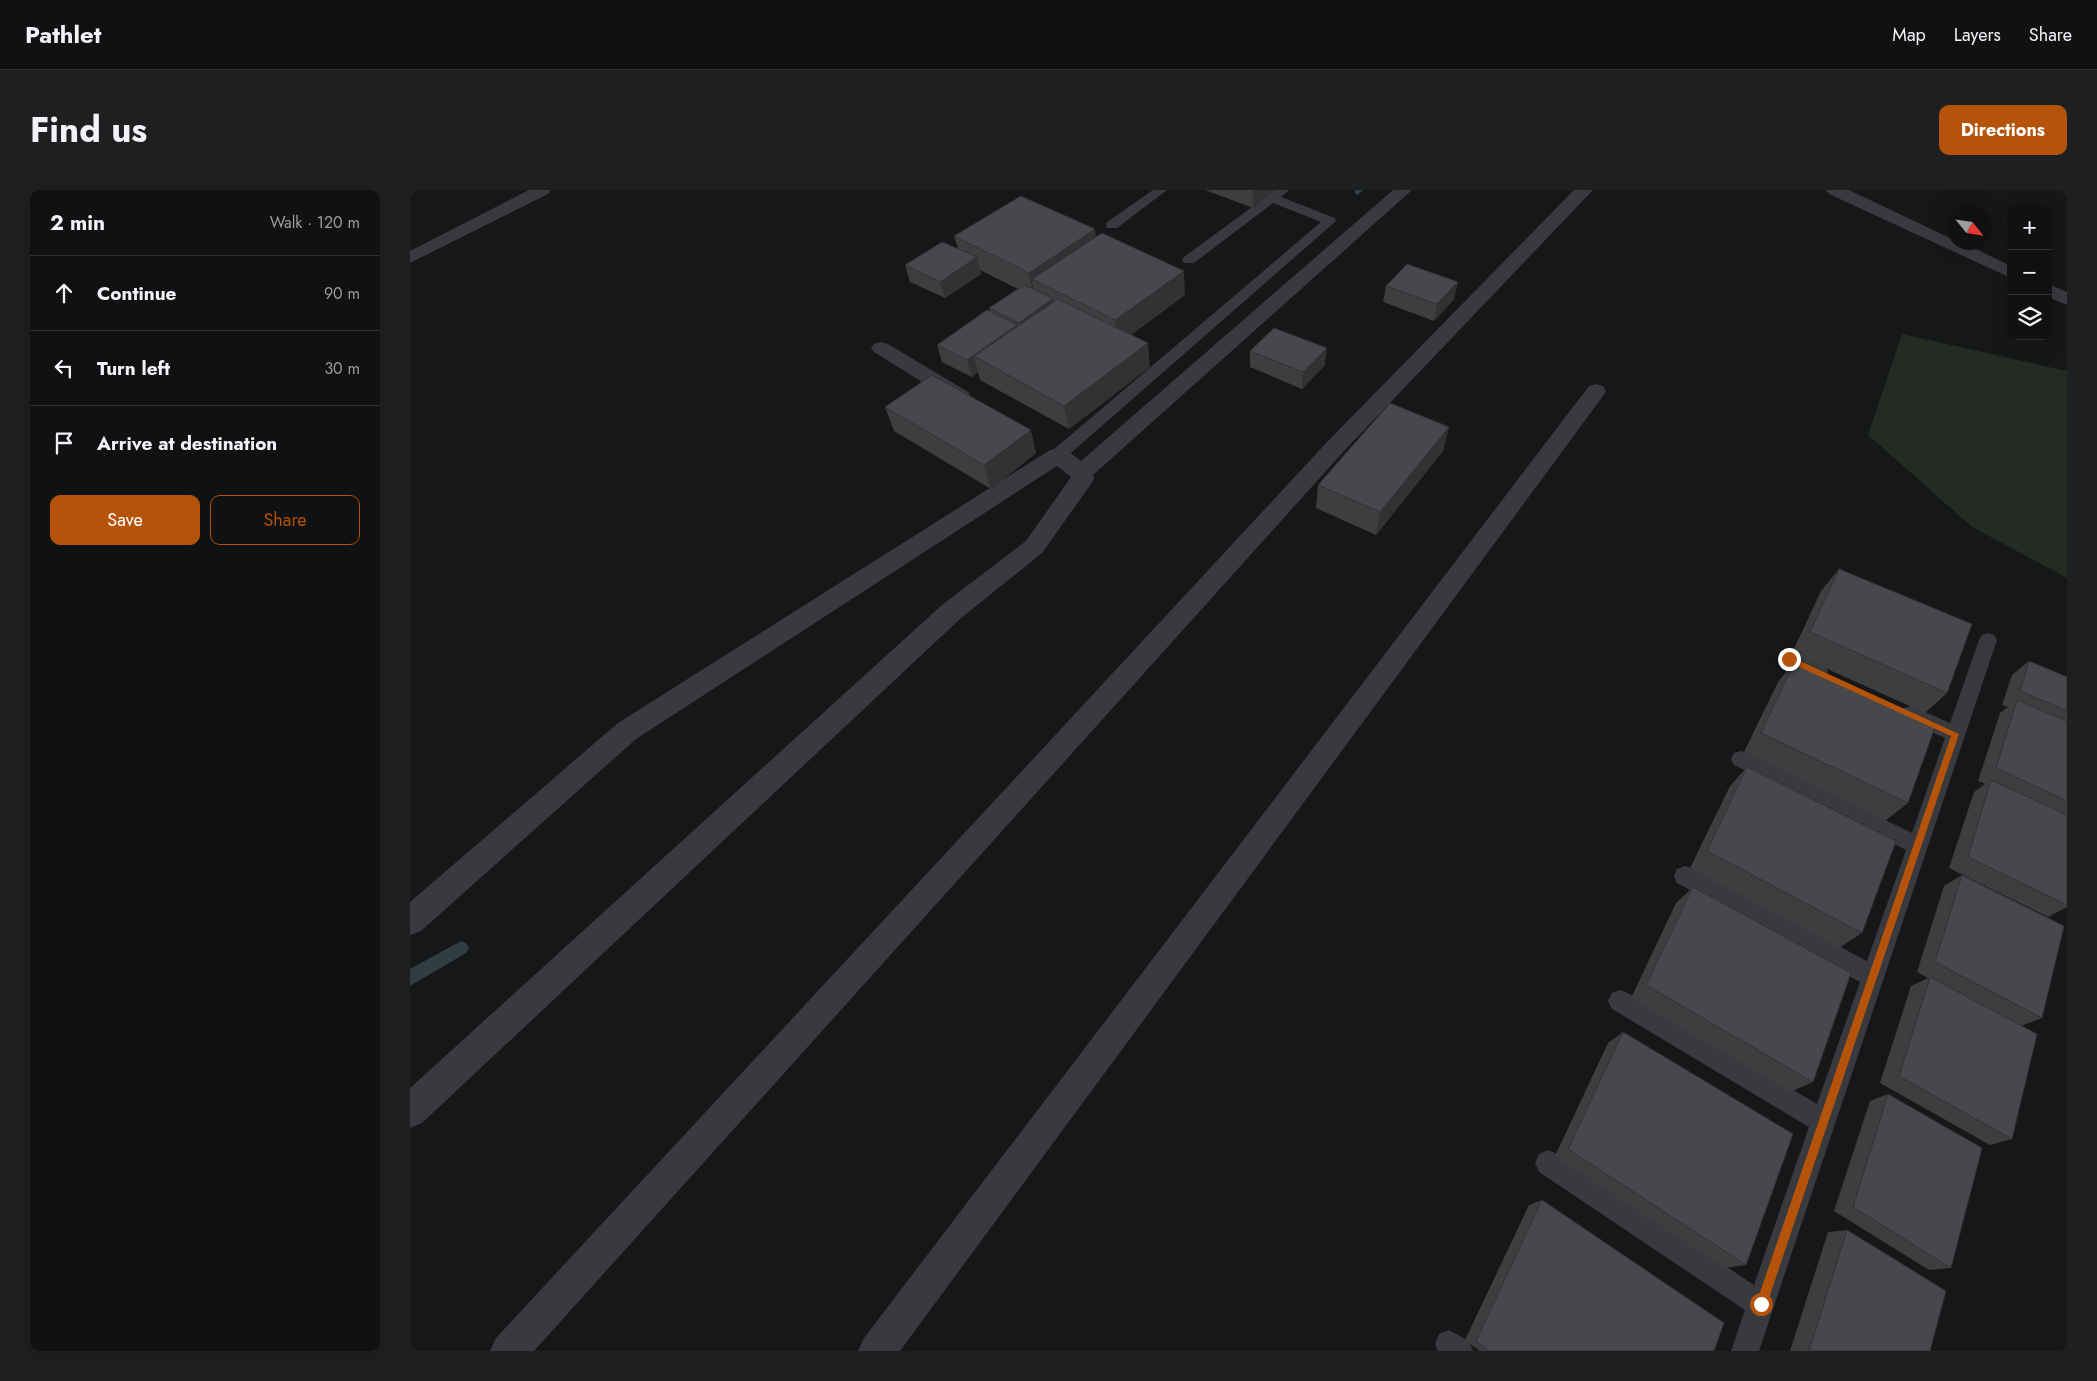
<!DOCTYPE html>
<meta charset="utf-8">
<style>
body{margin:0;font-family:Jost,sans-serif;background:#1e1f20;color:#f1f3f6}
.controls{position:absolute;right:15px;top:15px;display:grid;overflow:hidden;border-radius:10px;box-shadow:0 5px 20px #0002}
.controls button{width:45px;height:45px;display:grid;place-items:center;padding:0;border:0;border-bottom:1px solid #303132;background:#101112;color:#f1f3f6;font:25px sans-serif}
.compass{position:absolute;left:1537px;top:15px;width:45px;height:45px;border-radius:50%;background:#101112;box-shadow:0 5px 20px #0002;rotate:120deg}
.stop{position:absolute;width:15px;height:15px;margin:-11px;border:4px solid #b45309;border-radius:50%;background:#fff}
.stop.end{background:#b45309;border-color:#fff;box-shadow:0 1px 5px #0008}
.list{margin:0;padding:0;list-style:none}
h2{display:flex;justify-content:space-between;align-items:center;height:65px;margin:0;padding:0 20px;font-size:21px}
h2 small{font-size:16px;font-weight:400;color:#9c9d9f}
.list li{display:grid;grid-template-columns:32px 1fr auto;gap:15px;align-items:center;box-sizing:border-box;height:75px;padding:0 20px;border-top:1px solid #303132}
.list b{display:block;font-size:19px;white-space:nowrap}
.list em{font-size:16px;font-style:normal;color:#9c9d9f}
.actions{display:flex;gap:10px;padding:15px 20px}
.actions a{flex:1;padding:11px 0;border:1px solid #b45309;border-radius:10px;text-align:center;font-size:18px;color:#b45309}
.actions .main{background:#b45309;color:#fff}
.icon{flex:none;width:28px;height:28px;fill:none;stroke:currentColor;stroke-width:2;stroke-linecap:round;stroke-linejoin:round}
.map{position:relative;flex:none;width:1657px;height:1161px;overflow:hidden;border-radius:10px}
header{display:flex;align-items:center;gap:30px;box-sizing:border-box;height:70px;padding:0 25px;background:#101112;border-bottom:1px solid #303132}
header strong{font-size:24px}
nav{display:flex;gap:28px;margin-inline-start:auto;font-size:18px}
.intro{display:flex;align-items:center;justify-content:space-between;box-sizing:border-box;height:120px;padding:0 30px}
h1{margin:0;font-size:35px}
.button{padding:12px 22px;border-radius:10px;background:#b45309;color:#fff;font-size:18px;font-weight:700}
main{display:flex;gap:30px;padding:0 30px}
aside{flex:1;background:#101112;border-radius:10px;box-shadow:0 5px 20px #0002}
.map>svg:first-child{display:block}
.green{fill:#232b23}
.lines{fill:none;stroke-linecap:round;stroke-linejoin:round}
.stream{fill:#303d41;fill-rule:evenodd}
.lane{fill:#383a3d;fill-rule:evenodd}
.street{fill:#383a3d;fill-rule:evenodd}
.wall{fill:#3c3e40}
.shaded-wall{fill:#313234}
.building{fill:#46484b;stroke:#313234}
.route{fill:#b45309}
</style>
<header>
<strong>Pathlet</strong>
<nav><a>Map</a><a>Layers</a><a>Share</a></nav>
</header>
<div class="intro"><h1>Find us</h1><a class="button">Directions</a></div>
<main>
<aside>
<h2>2 min<small>Walk · 120 m</small></h2>
<ul class="list">
<li><svg class="icon" aria-label="ahead" viewBox="0 0 24 24"><path d="M12 20V5M6 11l6-6 6 6"/></svg><div><b>Continue</b></div><em>90 m</em></li>
<li><svg class="icon" aria-label="left" viewBox="0 0 24 24"><path d="M17 20v-9H6M10 6l-5 5 5 5"/></svg><div><b>Turn left</b></div><em>30 m</em></li>
<li><svg class="icon" aria-label="arrive" viewBox="0 0 24 24"><path d="M6 21V4h12l-3 4 3 4H6"/></svg><div><b>Arrive at destination</b></div></li>
</ul>
<div class="actions"><a class="main">Save</a><a>Share</a></div>
</aside>
<div class="map">
<svg width="1657" height="1161" viewBox="0 0 1657 1161">
<rect width="100%" height="100%" fill="#161718"/>
<path class="green" d="M1492 144 1657 181V388L1562 337 1458 245Z"/>
<g class="lines">
<path class="stream" d="M945 0H953L948 5 945 4Z
M51 751 56 753 59 758 56 763 0 796V779Z"/>
<path class="lane" d="M743 0H757L707 38H697L696 35 697 32Z
M865 0H879L871 7 925 28 926 31 654 269H642L640 265 642 261 911 32 863 13 784 73H774L772 70 774 67Z
M1578 443 1584 445 1587 450 1349 1161H1321L1335 1120 1129 982 1125 973 1129 964 1138 960 1147 964 1344 1095 1399 937 1202 819 1198 811 1202 803 1210 800 1218 803 1407 914 1450 792 1267 693 1264 686 1267 679 1275 676 1283 679 1457 771 1496 660 1324 575 1321 569 1324 563 1331 561 1338 563 1502 643 1535 548 1494 530 1491 524 1494 518 1501 516 1540 533 1569 450 1572 445Z
M1379 462 1416 477 1418 482 1416 487 1409 489 1372 474 1370 469 1372 464Z
M1039 1140 1059 1151 1063 1161H1028L1025 1154 1029 1144Z"/>
<path class="street" d="M119 0H141L138 4 0 73V61Z
M983 0H1002L683 285 684 289 681 294 632 363 550 429 12 933 0 938V898L532 415 616 351 661 287 647 276 226 549 11 741 0 745V712L208 533 640 260C654 256 660 263 671 271Z
M1164 0H1183L934 261 124 1161H80L86 1148 918 251Z
M1416 0H1439L1544 50V52H1551L1601 76V88L1419 4Z
M1638 94 1657 102V115L1638 107Z
M471 152 478 154 558 202 561 207 558 212 551 214 544 212 464 162 461 158 464 154Z
M1186 194 1193 196 1196 201 1193 206 490 1161H448L454 1148 1179 196Z"/>
</g>
<path class="wall" d="M795 0H866L843 18Z
M544 46 686 47 775 105 721 145 740 177 659 239 570 190 568 182 562 187 532 172 527 155 580 122 579 118 608 99 570 80 571 84 535 108 500 92 495 75 548 59Z
M976 96 1044 109 1024 131 973 112Z
M840 161 915 175 892 199 840 177Z
M475 217 626 263 581 299 484 241Z
M1039 237 1033 261 966 345 906 318 908 295Z
M1429 379 1537 503 1515 523 1382 463 1411 401Z
M1385 471 1498 613 1475 631 1334 562 1368 492Z
M1619 471 1657 487V717L1638 727 1539 678 1564 602 1575 594 1568 591 1590 523 1598 517 1592 515 1602 485Z
M1337 577 1452 743 1429 758 1280 678 1320 596Z
M1552 685 1632 828 1611 836 1602 949 1580 955 1470 893 1501 796 1518 788 1507 782 1534 696Z
M1283 697 1403 892 1380 902 1221 808 1266 713Z
M1213 842 1336 1075 1314 1078 1145 966 1198 853Z
M1478 904 1541 1078 1519 1080 1424 1021 1460 911Z
M1132 1010 1304 1161H1070L1055 1150 1119 1015Z
M1437 1040 1520 1161H1380L1418 1042Z"/>
<path class="shaded-wall" d="M843 0H866L843 18Z
M685 39 688 63 622 89 625 106 623 107 619 83Z
M567 67 571 84 535 108 530 92Z
M774 81 775 105 708 154 705 130Z
M1048 92 1044 109 1024 131 1027 114Z
M643 108 646 125 613 149 609 133Z
M607 135 610 151 564 166 568 182 562 187 557 170Z
M738 153 740 177 659 239 654 216Z
M917 158 915 175 892 199 893 182Z
M1039 237 1033 261 966 345 970 322Z
M621 240 626 263 581 299 574 275Z"/>
<path class="building" d="M611 6 685 39 619 83 544 46Z
M692 43 774 81 705 130 622 89Z
M532 52 567 67 530 92 495 75Z
M997 74 1048 92 1027 114 976 96Z
M614 95 643 108 609 133 579 118Z
M648 109 738 153 654 216 564 166Z
M577 120 607 135 557 170 527 155Z
M864 138 917 158 893 182 840 161Z
M522 185 621 240 574 275 475 217Z
M980 213 1039 237 970 322 908 295Z
M1429 379 1562 434 1537 503 1400 442Z
M1385 471 1526 534 1498 613 1351 543Z
M1619 471 1657 487V521L1610 501Z
M1607 510 1657 531V611L1586 578Z
M1337 577 1486 651 1452 743 1297 661Z
M1581 590 1657 625V715L1558 667Z
M1552 685 1654 736 1632 828 1525 772Z
M1283 697 1441 783 1403 892 1236 795Z
M1520 787 1627 844 1602 949 1489 886Z
M1213 842 1383 944 1336 1075 1158 959Z
M1478 904 1572 958 1541 1078 1443 1017Z
M1132 1010 1314 1133 1304 1161H1079L1066 1151Z
M1437 1040 1536 1101 1520 1161H1399Z"/>
<path class="route" d="M1379 466 1549 544 1357 1114 1351 1120 1346 1114 1541 546 1376 471V467Z"/>
</svg>
<div class="controls">
<button>+</button>
<button>−</button>
<button><svg class="icon" aria-label="layers" viewBox="0 0 24 24"><path d="M12 4l9 5-9 5-9-5zM3 14l9 5 9-5"/></svg></button>
</div>
<svg class="compass" viewBox="-18 -18 36 36"><path d="M0-13l5 13h-10z" fill="#e53935"/><path d="M0 13l5-13h-10z" fill="#9c9d9f"/></svg>
<div class="stop" style="left:1351px;top:1114px"></div>
<div class="stop end" style="left:1379px;top:469px"></div>
</div>
</main>
